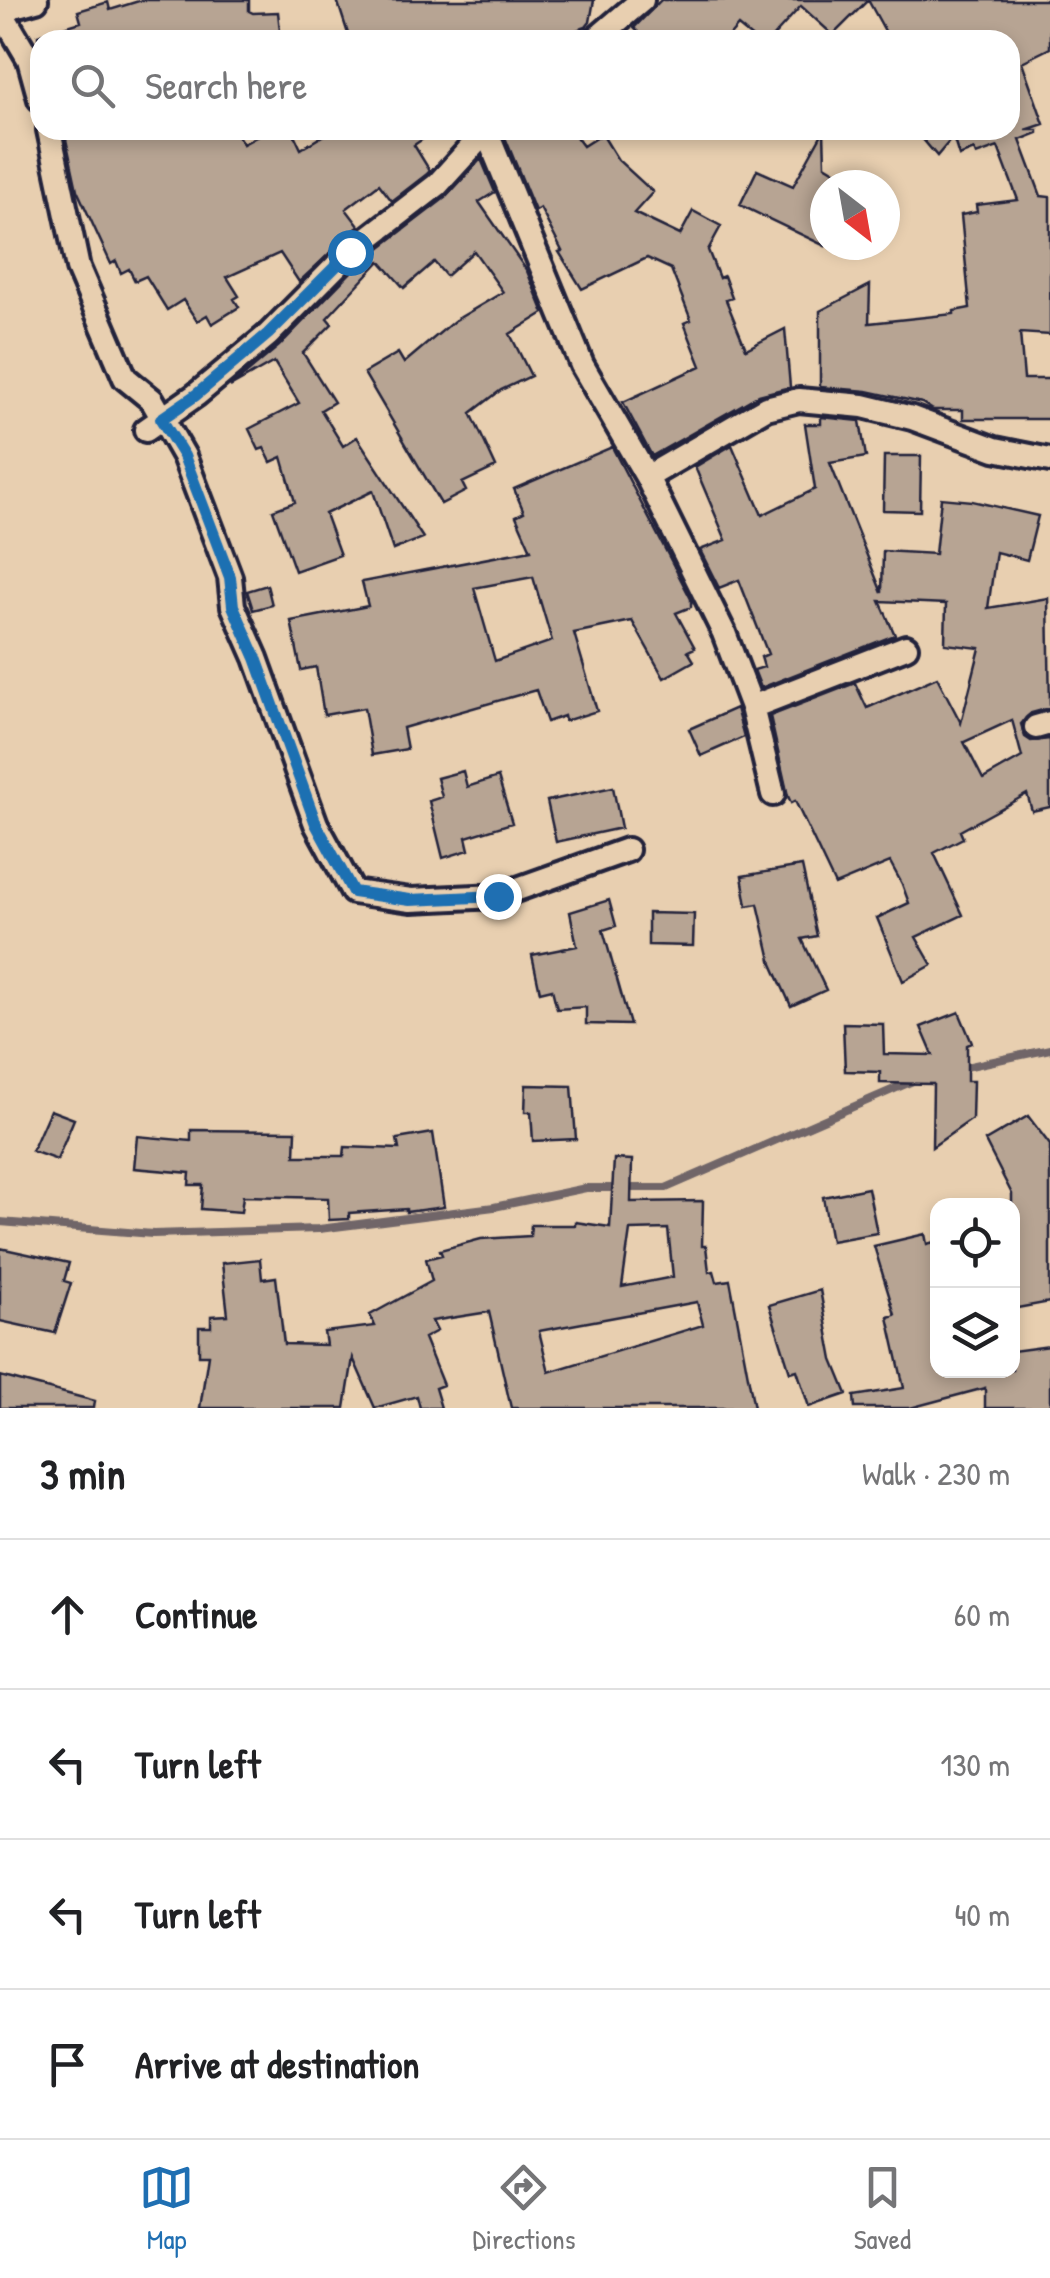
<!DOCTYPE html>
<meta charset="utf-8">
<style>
body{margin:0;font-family:"Patrick Hand",sans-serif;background:#f2f2f2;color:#202124}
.controls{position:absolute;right:30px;bottom:30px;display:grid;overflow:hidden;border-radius:20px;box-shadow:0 5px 15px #0003}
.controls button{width:90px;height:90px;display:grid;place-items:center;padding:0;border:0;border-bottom:2px solid #e0e0e0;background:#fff;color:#202124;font:50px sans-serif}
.compass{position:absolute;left:810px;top:170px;width:90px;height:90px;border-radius:50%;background:#fff;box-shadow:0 5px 15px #0003;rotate:149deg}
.stop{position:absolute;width:30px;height:30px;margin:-22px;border:8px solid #1f6fb2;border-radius:50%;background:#fff}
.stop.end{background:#1f6fb2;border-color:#fff;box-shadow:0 2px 10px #0008}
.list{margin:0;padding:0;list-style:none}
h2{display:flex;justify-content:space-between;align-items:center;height:130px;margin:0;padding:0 40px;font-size:42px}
h2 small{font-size:32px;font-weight:400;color:#757577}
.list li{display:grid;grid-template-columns:65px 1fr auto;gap:30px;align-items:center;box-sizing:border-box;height:150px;padding:0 40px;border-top:2px solid #e0e0e0}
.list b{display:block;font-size:38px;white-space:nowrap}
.list em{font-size:32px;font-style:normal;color:#757577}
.icon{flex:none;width:55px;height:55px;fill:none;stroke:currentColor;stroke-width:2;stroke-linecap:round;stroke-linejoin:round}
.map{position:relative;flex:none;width:1050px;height:1408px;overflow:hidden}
.search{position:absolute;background:#fff;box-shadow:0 5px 15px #0003;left:30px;right:30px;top:30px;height:110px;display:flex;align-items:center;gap:25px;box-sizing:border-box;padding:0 35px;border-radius:30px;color:#757577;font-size:38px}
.sheet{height:730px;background:#fff}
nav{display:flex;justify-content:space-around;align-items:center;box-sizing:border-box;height:140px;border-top:2px solid #e0e0e0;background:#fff;font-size:28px;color:#757577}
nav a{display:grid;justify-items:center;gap:5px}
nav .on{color:#1f6fb2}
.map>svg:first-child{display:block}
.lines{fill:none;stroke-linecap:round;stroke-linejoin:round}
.stream{stroke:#6f6568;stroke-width:8}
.building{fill:#b7a493;stroke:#22223b;stroke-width:2.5;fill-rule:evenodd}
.street-casing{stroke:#22223b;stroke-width:30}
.street{stroke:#e8cfb0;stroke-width:22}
.route{stroke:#1f6fb2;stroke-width:12}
</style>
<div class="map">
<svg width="1050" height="1408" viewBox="0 0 1050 1408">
<rect width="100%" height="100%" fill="#e8cfb0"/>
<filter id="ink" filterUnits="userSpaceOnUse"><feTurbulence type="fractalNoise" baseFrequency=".01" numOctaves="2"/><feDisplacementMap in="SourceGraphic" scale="20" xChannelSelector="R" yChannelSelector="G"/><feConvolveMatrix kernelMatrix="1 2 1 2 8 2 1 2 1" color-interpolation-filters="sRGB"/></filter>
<g filter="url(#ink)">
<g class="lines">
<path class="stream" d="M961 1068 1050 1049
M0 1222 153 1234 319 1229 494 1207 586 1188H666L915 1080"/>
</g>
<path class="building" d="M142 0H249V11L253 13 278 12 281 40H38V35L81 22 78 11 108 2 110 10Z
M337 0H594L590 22 586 27 548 40H350Z
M661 0H1050V48L1022 62 1044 124 1026 130H1038V133L1020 140 1041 196 1050 197V335L1020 333 1024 379H1050V419H963V410H933L922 403 867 391 820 387V311L870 285 869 323 954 314V311L970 308 961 215 977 212 976 205 1018 200 998 147 976 155 974 150 959 156 953 137 937 156 915 130H1010V40H890L868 0 833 35 801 6 770 40H755L738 26 726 40H646L634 28Z
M64 130H235L243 144 269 130H292L301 149 332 130H436L414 145 430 171 427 174 392 201 379 184 346 209 359 226 299 282 280 253 227 277 239 296 234 299 239 307 212 324 207 315 197 321 183 300 167 310 146 276 135 281 129 269 121 273 116 261 111 264 77 190Z
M502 130H571L583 146 602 134 618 160 653 192 634 213 680 235 693 211 721 226 708 250 719 278 724 276 732 298 726 300 746 349 785 329 790 387 759 395 652 456 623 402 701 366 684 323 691 320 671 269 647 258 582 289 559 252 562 251 540 208 535 211Z
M824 130 825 165 838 173 831 185H825V246L740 205 757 170 793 186Z
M481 159 495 192 479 202 527 271 544 313 510 334 531 376 501 390 471 413 496 467 462 483 466 491 441 504 364 373 398 353 404 363 454 321 503 292 474 251 446 276 434 262 404 288 380 261 327 318 332 324 303 353 334 402 321 410 343 446 357 437 423 538 393 550 373 491 325 514 340 555 295 571 273 510 295 502 282 457 271 462 264 448 259 450 249 429 299 403 274 362 230 387 279 346 360 263 446 197Z
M821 417 860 421 866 457 830 463 882 593 883 551 935 554 941 498 972 501 1038 516 1027 560 996 552 988 608 1048 598 1050 708 1031 713 1021 724 1025 737 1031 741 1050 739V807L1032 811 1027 794 960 831 963 838 934 853 963 915 916 937 932 965 903 981 877 918 909 903 902 884 890 862 835 885 795 801 791 803 788 796 770 716 855 683 867 708 937 677 961 723 980 648 945 644 946 604 880 601 895 635 761 688 754 670 764 667 761 657 768 654 739 580 719 588 700 550 726 540 695 467 732 445 762 515 815 489 805 424H821ZM1012 720 1022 757 983 779 964 742Z
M612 447 691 599V607L676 613 695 648 688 651 694 661 664 678 632 621 574 633 597 711 565 721 564 716 547 722 536 690 403 728 407 749 372 755 364 708 324 715 316 667 301 670 291 621 368 606 362 582 531 550 516 516 524 512 514 489ZM533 577 552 641 495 661 474 588Z
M884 456H921L920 511 883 510Z
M267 585 272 605 253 610 247 591Z
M736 708 744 737 701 756 689 729Z
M463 771 467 787 498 777 512 823 466 837 469 850 443 858 429 801 442 797 437 778Z
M613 787 621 828 556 842 547 801Z
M802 866 817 936 802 939 826 990 791 1006 772 964 758 904 747 906 742 876Z
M609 900 616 926 603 930 630 1025 586 1024V1007L557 1009 552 989 540 992 532 955 577 946 570 912Z
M648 913 694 914 693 946 648 945Z
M959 1012 972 1043 967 1045V1081H973L972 1119 932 1147 933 1084 880 1083V1072L845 1071 843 1023 883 1024 884 1054 933 1055 921 1027Z
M526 1085 572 1086 576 1139 533 1141 531 1112H525Z
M50 1110 74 1119 57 1160 32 1151Z
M1028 1116 1050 1145V1302L1012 1309V1194L985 1141Z
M191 1130 296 1131 295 1156H344L345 1147 399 1149 397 1139 433 1133 444 1207 406 1212V1209L349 1213V1219L329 1220 328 1198 243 1196 241 1212 201 1209 203 1185H189L190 1173 134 1168 137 1136 191 1141Z
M614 1159 632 1160 631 1202 703 1201 702 1246H706L709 1272 714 1271 717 1282 730 1280 754 1408H511L489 1312 432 1321 437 1331 424 1338 443 1385 435 1388 441 1408H420L417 1396 375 1408 353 1358 345 1408H200L208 1355H199V1327H211V1316L228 1315 222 1263 260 1259 262 1279 276 1277 284 1344 326 1345 324 1332 375 1326 370 1315 432 1281 426 1259 442 1255 440 1250 481 1239 530 1236 531 1225H575V1222L610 1227ZM668 1229 673 1277 622 1287 630 1230ZM697 1302 703 1325 549 1372 539 1331Z
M868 1188 877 1233 831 1241 823 1197Z
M925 1234 927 1244 938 1241V1370H1012V1351L1050 1346V1408H985V1388L910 1408H855L854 1396 904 1388 888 1317 895 1315 874 1246Z
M0 1248 69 1263 64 1281 71 1283 55 1333 0 1321Z
M820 1290 833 1360 847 1394 809 1407 797 1370 790 1372 769 1305Z
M0 1376 95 1401 94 1408H0Z"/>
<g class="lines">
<g class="street-casing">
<path id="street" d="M36 0 0 10 29 59 40 99
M595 40 642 0
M49 130 78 268 125 378 152 400 184 456 230 577 233 606 256 658 316 824 353 892 411 900 498 896 627 850
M486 131 582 365 647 477 724 633 752 707 773 794
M146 430 196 395 268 335 350 252 437 185 487 130
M647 477 766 408 799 400 863 406 912 418 995 449 1050 460
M752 707 906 647
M1036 727 1050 723"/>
</g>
<use href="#street" class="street"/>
</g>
</g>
<g class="lines" filter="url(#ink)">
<path class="route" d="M350 252 268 334 196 395 161 419 184 456 230 577 233 606 256 658 316 824 353 892 410 900 498 896"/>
</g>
</svg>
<div class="controls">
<button><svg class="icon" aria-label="locate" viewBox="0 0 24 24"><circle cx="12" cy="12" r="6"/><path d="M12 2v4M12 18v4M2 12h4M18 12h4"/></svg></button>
<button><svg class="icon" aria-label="layers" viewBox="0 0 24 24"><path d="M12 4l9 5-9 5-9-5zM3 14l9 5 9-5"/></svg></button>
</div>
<svg class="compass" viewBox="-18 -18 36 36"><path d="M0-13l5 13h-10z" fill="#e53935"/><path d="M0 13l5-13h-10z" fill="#757577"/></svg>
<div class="stop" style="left:350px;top:252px"></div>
<div class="stop end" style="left:498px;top:896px"></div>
<div class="search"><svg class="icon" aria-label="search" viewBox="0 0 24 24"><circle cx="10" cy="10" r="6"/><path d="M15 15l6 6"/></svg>Search here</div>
</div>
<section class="sheet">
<h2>3 min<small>Walk · 230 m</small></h2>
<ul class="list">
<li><svg class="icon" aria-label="ahead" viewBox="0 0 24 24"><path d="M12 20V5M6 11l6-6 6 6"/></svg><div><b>Continue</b></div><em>60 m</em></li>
<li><svg class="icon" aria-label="left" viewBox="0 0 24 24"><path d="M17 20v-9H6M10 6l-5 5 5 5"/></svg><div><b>Turn left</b></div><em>130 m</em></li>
<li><svg class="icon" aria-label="left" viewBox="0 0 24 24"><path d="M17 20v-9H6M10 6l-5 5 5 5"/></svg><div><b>Turn left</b></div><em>40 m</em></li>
<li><svg class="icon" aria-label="arrive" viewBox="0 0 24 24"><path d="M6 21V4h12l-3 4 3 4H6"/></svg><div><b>Arrive at destination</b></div></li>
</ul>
</section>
<nav>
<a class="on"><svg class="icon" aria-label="map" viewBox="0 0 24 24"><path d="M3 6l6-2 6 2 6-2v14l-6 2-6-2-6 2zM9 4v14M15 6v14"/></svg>Map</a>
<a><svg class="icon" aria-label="directions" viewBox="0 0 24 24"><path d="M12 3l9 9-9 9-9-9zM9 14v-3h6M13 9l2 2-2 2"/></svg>Directions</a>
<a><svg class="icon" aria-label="saved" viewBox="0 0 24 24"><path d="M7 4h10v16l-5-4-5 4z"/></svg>Saved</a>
</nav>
